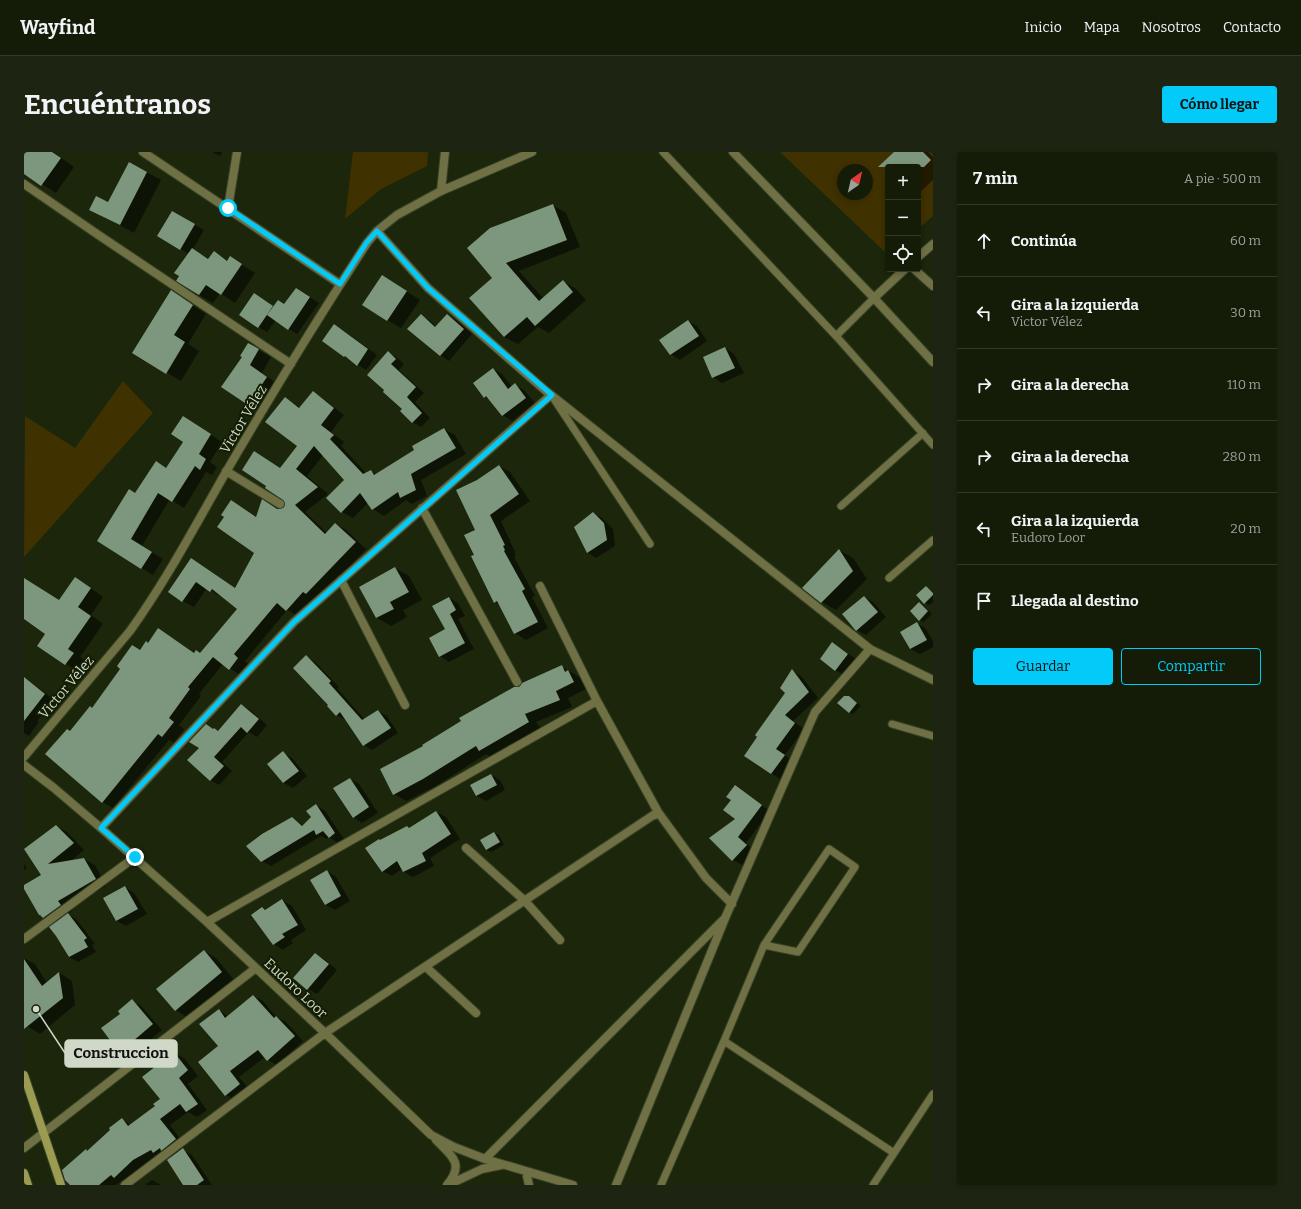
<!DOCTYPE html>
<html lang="es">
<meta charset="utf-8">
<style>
body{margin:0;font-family:Bitter,serif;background:#1d2512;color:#f1f3f6}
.controls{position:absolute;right:12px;top:12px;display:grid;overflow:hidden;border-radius:4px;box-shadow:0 2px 6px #0003}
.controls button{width:36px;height:36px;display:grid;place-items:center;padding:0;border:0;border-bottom:1px solid #333a29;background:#141c08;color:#f1f3f6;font:20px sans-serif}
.compass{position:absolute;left:813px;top:12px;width:36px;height:36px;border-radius:50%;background:#141c08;box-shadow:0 2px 6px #0003;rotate:34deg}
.stop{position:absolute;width:12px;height:12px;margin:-9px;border:3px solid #02cbf9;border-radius:50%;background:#fff}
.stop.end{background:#02cbf9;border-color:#fff;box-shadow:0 1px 4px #0008}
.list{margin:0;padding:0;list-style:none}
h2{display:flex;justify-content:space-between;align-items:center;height:52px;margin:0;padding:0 16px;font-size:17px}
h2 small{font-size:13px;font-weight:400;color:#9da19c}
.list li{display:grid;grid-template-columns:26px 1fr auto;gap:12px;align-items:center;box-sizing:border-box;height:72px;padding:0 16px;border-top:1px solid #333a29}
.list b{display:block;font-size:15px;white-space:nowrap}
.list p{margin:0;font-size:13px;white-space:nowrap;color:#9da19c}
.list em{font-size:13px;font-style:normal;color:#9da19c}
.actions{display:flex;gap:8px;padding:12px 16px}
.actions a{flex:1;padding:9px 0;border:1px solid #02cbf9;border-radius:4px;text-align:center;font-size:14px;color:#02cbf9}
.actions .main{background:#02cbf9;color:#111}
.icon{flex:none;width:22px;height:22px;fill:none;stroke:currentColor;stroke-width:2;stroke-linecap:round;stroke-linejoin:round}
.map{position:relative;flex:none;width:909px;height:1033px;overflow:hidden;border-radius:4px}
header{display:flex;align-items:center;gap:24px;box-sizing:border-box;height:56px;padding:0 20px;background:#141c08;border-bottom:1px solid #333a29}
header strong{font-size:19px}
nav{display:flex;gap:22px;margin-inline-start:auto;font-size:14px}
.intro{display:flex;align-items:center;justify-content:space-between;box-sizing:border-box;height:96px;padding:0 24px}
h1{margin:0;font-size:28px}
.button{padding:10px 18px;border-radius:4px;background:#02cbf9;color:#111;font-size:14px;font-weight:700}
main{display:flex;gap:24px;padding:0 24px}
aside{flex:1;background:#141c08;border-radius:4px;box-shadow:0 2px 6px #0003}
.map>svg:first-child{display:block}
.green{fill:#403101;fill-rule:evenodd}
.shadow{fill:#0007}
.building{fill:#7c977d}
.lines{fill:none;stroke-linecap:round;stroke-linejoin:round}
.service-casing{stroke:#384229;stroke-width:9}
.minor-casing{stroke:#384229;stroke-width:10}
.secondary-casing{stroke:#384229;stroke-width:10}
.service{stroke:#6f7043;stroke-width:7}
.minor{stroke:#6f7043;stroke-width:8}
.secondary{stroke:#9b9c52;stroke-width:8}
.route{stroke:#02cbf9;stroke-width:5}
.labels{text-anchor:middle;stroke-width:4;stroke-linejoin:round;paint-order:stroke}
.street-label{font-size:14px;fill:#d0d8c7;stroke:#121d03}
.leader{fill:none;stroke:#d0d8c7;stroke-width:1.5}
.callout-dot{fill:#d0d8c7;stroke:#121d03;stroke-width:1.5}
.callout{fill:#d0d8c7;stroke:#d0d8c7;stroke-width:1.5}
.callout-label{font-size:15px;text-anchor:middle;font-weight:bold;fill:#111}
</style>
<header>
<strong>Wayfind</strong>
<nav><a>Inicio</a><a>Mapa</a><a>Nosotros</a><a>Contacto</a></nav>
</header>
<div class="intro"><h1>Encuéntranos</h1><a class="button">Cómo llegar</a></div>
<main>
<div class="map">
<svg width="909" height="1033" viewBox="0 0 909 1033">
<rect width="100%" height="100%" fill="#1b260b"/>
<path class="green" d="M329 0H404L403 14 357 37 321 67Z
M756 0H909V64L894 77V15H864V103ZM819 18H843V42H819Z
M99 229 129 261 0 405 1 264 51 296Z"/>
<path class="shadow" d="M5 0H29L50 15 32 41 0 20V8Z
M188 0H198L196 4Z
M871 0H904L909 5V28L895 41H894V15H864V16L859 11Z
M105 11 137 28 110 81 80 65 85 52Z
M528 53 542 61 556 95 495 119 519 146 539 129 552 137 562 148 525 181 514 175 494 192 480 185 470 126Z
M148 60 180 78 169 97 185 107 190 101 204 109 206 105 231 121 211 151 196 141 189 151 175 143 165 102 134 84Z
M359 124 396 148 377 176 363 168Z
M147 139 182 162 164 192 175 199 157 229 110 201Z
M281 142 295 151 273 182 252 168 243 180 234 175 240 148 250 155 261 153Z
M423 163 432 168 448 182 425 209 416 203 397 164 406 169 413 175Z
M664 169 673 174 683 189 656 208 647 202Z
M310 173 319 178 353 203 342 218 321 204Z
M224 192 247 205 238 221 255 233 237 259 224 252 219 204Z
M701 196 710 202 720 221 698 231 689 225Z
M364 200 372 205 380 212 375 218 400 241 391 250 406 266 397 275 388 270 379 257Z
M469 217 478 222 488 235 491 233 500 238 511 251 488 269 479 263 468 250 461 245Z
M289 240 300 247 320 263 307 280 320 290 317 294 343 322 347 319 352 322 392 299 420 277 431 283 442 302 397 328 403 344 388 352 382 348 360 364 349 357 344 351 329 366 318 360 322 328 299 303 283 324 304 342 281 360 303 381 311 372 322 378 342 397 294 448 290 446 274 464 263 458 221 509 225 513 216 523 199 512 175 542 177 544 155 573 160 577 150 591 145 588 89 656 78 650 46 580 69 557 117 499 125 492 134 477 171 501 176 502 214 457 199 444 198 445 183 436 170 455 159 449 167 407 212 437 231 401 201 365 208 349 233 366 262 355 256 317 274 294 261 246 277 256Z
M170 272 198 290 186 310 193 315 188 323 182 320 160 356 146 347 118 394 139 407 129 423 74 389 112 342 142 317Z
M475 314 486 320 506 349 477 369 491 400H490L492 404 490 405 511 444 508 445 524 476 502 488 491 481 476 453 471 450 451 404 454 329Z
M569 361 578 366 589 377 591 394 572 406 563 400Z
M815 398 829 406 843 427 812 458 798 450 779 436Z
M371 416 385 424 398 448 379 458 383 465 367 474 353 466 336 435Z
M0 432 36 449 64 434 79 445 67 463 79 472 56 505 62 509 55 520 14 494 22 482 0 466Z
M902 435 909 440V450L905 453 901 451Z
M840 445 849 450 862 465 842 483 833 478Z
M425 446 434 451 441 464 434 467 450 497 425 510 416 504 423 478Z
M895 451 900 454 908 462 900 470 896 468Z
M893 471 902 477 909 489V495L896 502 887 497 878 480Z
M809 491 832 507 820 523 811 518Z
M282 505 291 510 315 535 313 536 341 568 354 559 363 564 374 581 348 598 340 593 322 567 321 568 313 563 305 554Z
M538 515 557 526 562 537 544 546 548 555 512 570 517 577 468 606 462 602 412 634 382 649 370 642 401 595 496 536Z
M768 519 777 524 794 546 769 569 780 577 761 603 769 609 756 627 747 621 762 541Z
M0 525 30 548 13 569 15 570 5 584 0 581Z
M825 545 837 554 829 562 825 560Z
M218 553 226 558 243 573 233 585 225 580 198 610 208 619 195 633 186 628 177 596 191 577 195 579Z
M259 601 268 606 283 624 269 636 260 631 245 612Z
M467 623 476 628 481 638 462 649 453 644 447 634Z
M326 627 335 632 354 661 338 671 329 665Z
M711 634 746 659 722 691 731 699 718 713 709 708 712 667 708 648Z
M292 653 301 659 320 687 314 691 305 685 302 687 297 684 247 714 238 709 268 666 280 674 289 665Z
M412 660 422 665 436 687 406 706 410 714 389 725 380 720 378 717 368 724 358 719 357 689 383 675 386 676Z
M32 674 43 680 60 698 47 709 60 707 71 713 82 734 45 756 48 759 44 762 53 768 71 792 68 793 72 800 54 810 45 805 31 772 19 766 0 735 19 724Z
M470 681 475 683 480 693 467 700 463 698Z
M0 712 3 716 0 718Z
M303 719 312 725 326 749 311 758 302 753Z
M101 735 110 741 123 762 102 774 93 769 80 747Z
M258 748 268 754 282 778 267 788 269 791 259 798 250 792 229 763 238 756 242 758Z
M180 799 192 806 210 828 164 866 152 858Z
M291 802 300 807 313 818 293 842 284 837Z
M0 806 11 812 23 831 36 821 48 829 51 853 16 882 3 874 0 864Z
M229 844 239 849 252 865 262 870 279 889 253 913 244 908 241 905 215 925 225 937 211 948 202 943 196 894 195 858 205 865Z
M108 849 117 854 138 878 117 896 119 898 107 908 98 902 97 862Z
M151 901 161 907 174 924 164 932 183 958 173 965 164 960 146 973 161 994 157 997 168 1003 188 1033H160L149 1005 145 1002 136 1004 120 1013 101 1031 97 1029 92 1033H76L68 1023 63 1033H46L64 1000 98 968 107 973 132 954 137 947Z
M128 1028 137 1033H121Z"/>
<path class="building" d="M0 0H28L37 6 17 34 0 22Z
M870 0H899L907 8 900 15H854Z
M105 10 123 20 96 73 65 58 72 44 84 50Z
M529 52 543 88 482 111 515 149 539 128 549 140 511 174 503 165 480 185 445 146 468 126 443 96 466 76Z
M148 59 171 72 156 98 133 84Z
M168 96 184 107 190 99 203 109 206 104 218 112 197 143 182 133 175 143 152 129 155 124 150 121Z
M358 123 383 139 363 169 338 153Z
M272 136 286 145 264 178 243 163 254 148 260 152Z
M147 138 169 153 150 183 161 190 142 222 108 201Z
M230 141 249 154 234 176 215 163Z
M397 162 411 175 423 162 440 177 416 204 383 177Z
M664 168 675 184 646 203 635 188Z
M310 172 344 197 333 214 321 204 320 205 298 189Z
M224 191 235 197 226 213 243 225 224 253 197 235 218 205 216 204Z
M701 195 711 216 688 226 679 205Z
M364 199 372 207 367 212 392 235 383 245 398 261 388 271 376 259 378 257 359 240 360 238 343 223Z
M469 216 484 237 491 231 502 246 478 264 462 244 460 246 449 231Z
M289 239 310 256 297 273 310 283 306 287 339 322 347 318 350 323 390 298 388 294 420 276 432 296 387 322 392 338 376 346 374 340 348 358 336 341 317 361 302 346 320 328 290 294 272 317 294 335 271 353 301 382 311 371 332 390 282 442 279 440 262 459 253 451 210 502 214 506 205 518 189 505 164 535 166 537 145 566 150 570 138 585 134 582 78 651 21 602 43 577 46 579 66 554 68 556 96 517 93 514 108 493 116 498 122 489 124 491 134 476 170 501 172 498 176 501 213 457 188 437 186 440 172 430 158 450 144 440 167 406 211 436 230 401 193 375 200 365 197 363 207 348 232 365 238 347 253 357H256L260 355 261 352 259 348 241 336 242 334 218 318 230 299 256 316 273 294 241 270 261 245 275 256Z
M159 264 187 282 175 302 182 307 176 318 171 314 148 350 134 341 107 387 128 400 117 417 73 389 105 337 111 341 132 309 142 316 159 290 147 282Z
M475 313 495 342 466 363 481 393 479 394 481 398 480 399 501 437 498 439 514 470 490 482 473 449 470 451 447 404 450 403 440 383 451 378 432 338 453 328Z
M569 360 580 371 583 388 563 401 550 375Z
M815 397 829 419 797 451 778 436Z
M371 415 385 440 366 450 370 457 352 466 335 435Z
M51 425 67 436 54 455 67 464 44 497 50 501 41 513 13 494 21 482 0 467V426L35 448Z
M902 434 909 441V443L900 452 892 443Z
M840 444 854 460 832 479 818 462Z
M425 445 432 458 426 462 441 491 415 505 405 486 421 477 408 454Z
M895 450 904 459 895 469 886 459Z
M893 470 903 488 886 497 876 480Z
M808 490 824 502 811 519 796 507Z
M282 503 307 529 305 531 338 568 354 558 367 576 339 594 316 560 312 564 303 554 304 553 269 516Z
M538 513 541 520 544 518 550 530 532 539 536 548 501 562 505 570 455 599 452 594 399 627 369 643 356 617 399 594 398 593 437 569 435 566 490 535H495L498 531Z
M768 517 785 540 761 563 771 571 752 597 761 603 747 622 720 604 733 585 731 583 761 541 756 536Z
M0 525 21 542 0 569Z
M820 544H825L833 551 825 561 813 551Z
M217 552 235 567 223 581 217 575 190 605 200 614 186 629 163 608 175 596 165 590 182 572 189 577 190 576 194 579Z
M259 599 275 619 259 631 243 612Z
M467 622 473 633 452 644 446 633Z
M326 626 345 655 329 666 309 636Z
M711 633 738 653 714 685 723 693 708 709 685 686 711 667 699 658 707 648 702 645Z
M292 652 311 681 305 686 299 679 292 683 290 678 237 710 222 694 238 682 268 665 278 674 287 665 282 659Z
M412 659 427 682 398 701 402 709 379 720 373 709 358 720 341 696 355 687 356 688 383 674 385 676Z
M32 673 50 691 24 712 60 706 72 727 34 749 37 753 19 766 16 763H15L0 737V733L17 723 0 697Z
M470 680 476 690 462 698 456 688Z
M303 718 317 744 301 753 286 728Z
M101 734 114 757 92 769 79 746Z
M258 747 274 773 258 782 261 785 249 793 227 763 238 755 241 758Z
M44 761 63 786 60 788 64 795 45 805 32 784 25 775Z
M180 798 198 820 151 859 132 837Z
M291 801 305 812 283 838 269 826Z
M0 807 18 834 35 820 39 846 0 877Z
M229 843 250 866 252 864 271 884 243 909 234 898 206 919 216 932 201 944 174 910 194 894 175 872 195 857 201 866Z
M108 847 129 872 108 890 110 893 97 903 77 876 96 862 94 859Z
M150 900 164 918 155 926 174 952 162 960 156 952 136 967 152 987 137 999 136 996 129 1001 127 998 109 1008 90 1026 87 1023 75 1033H46L41 1028 38 1018 62 997 63 999 86 978 85 976 98 966 104 974 131 954 129 952 136 947 118 925Z
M159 996 180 1028 173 1033H159L143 1008Z"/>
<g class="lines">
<g class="service-casing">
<path id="service" d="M639 0 812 184 909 293
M812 184 850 146
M530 247 626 392
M817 354 899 281
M865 426 909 388
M868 572 909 584
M700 889 870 1001
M637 1033 700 889 740 793 805 697 831 715 774 800 740 793
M849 1033 909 942"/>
</g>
<g class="minor-casing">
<path id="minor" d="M119 0 316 132
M709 0 850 146 909 210
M0 32 73 82 267 212
M417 39 421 0
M204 56 213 0
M353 79 404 136 522 239 846 497 909 528
M894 105 909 92
M890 117 909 134
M850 146 881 117
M202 319 256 352
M398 356 493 530
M317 428 381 553
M516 434 573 549 634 660 631 663
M0 605 106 479C142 429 171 374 202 320 247 243 294 166 343 91L353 79 373 63 417 39 508 0
M0 613 30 636 77 676 183 770 301 881 407 983 430 995 461 1007 549 1033
M77 676 270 470 527 243
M442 696 501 749 536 788
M183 770 573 549
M0 787 111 705
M402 815 452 861
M412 988C428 1004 441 1012 423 1033
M0 996 232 816
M461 1007 699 768
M502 1020 505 1033
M426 1032 458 1017 477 1013
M101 1033 301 881 634 660 682 726 708 752
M592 1033 702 764 791 560 846 497"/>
</g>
<g class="secondary-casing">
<path id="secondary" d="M0 923 37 1033
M0 1021 4 1033"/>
</g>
<use href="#service" class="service"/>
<use href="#minor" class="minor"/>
<use href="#secondary" class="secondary"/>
</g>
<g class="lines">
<path class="route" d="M111 705 77 676 270 470 528 243 404 136 353 79 343 90 316 132 204 56"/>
</g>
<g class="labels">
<g class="street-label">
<text transform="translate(219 267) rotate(-59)" y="5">Victor Vélez</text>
<text transform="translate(42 535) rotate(-50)" y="5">Victor Vélez</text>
<text transform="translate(272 836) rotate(43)" y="5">Eudoro Loor</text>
</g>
</g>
<path class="leader" d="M12 857L41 901"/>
<circle class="callout-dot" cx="12" cy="857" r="4"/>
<rect class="callout" x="41" y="888" width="112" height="27" rx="4"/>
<g class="callout-label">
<text x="97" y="906">Construccion</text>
</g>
</svg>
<div class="controls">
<button>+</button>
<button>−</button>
<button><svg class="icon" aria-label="locate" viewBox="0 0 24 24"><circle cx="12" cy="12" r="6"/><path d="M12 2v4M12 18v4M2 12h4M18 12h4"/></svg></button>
</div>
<svg class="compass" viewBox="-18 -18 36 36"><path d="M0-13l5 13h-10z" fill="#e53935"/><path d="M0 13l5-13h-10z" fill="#9da19c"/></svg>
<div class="stop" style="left:204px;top:56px"></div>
<div class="stop end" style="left:111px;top:705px"></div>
</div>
<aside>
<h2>7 min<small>A pie · 500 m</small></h2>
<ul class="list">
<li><svg class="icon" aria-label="ahead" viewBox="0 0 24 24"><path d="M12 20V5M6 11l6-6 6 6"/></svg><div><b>Continúa</b></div><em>60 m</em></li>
<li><svg class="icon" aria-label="left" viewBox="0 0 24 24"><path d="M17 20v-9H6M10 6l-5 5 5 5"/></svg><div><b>Gira a la izquierda</b><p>Victor Vélez</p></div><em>30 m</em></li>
<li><svg class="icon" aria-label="right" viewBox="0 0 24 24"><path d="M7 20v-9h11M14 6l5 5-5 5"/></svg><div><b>Gira a la derecha</b></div><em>110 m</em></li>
<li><svg class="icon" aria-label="right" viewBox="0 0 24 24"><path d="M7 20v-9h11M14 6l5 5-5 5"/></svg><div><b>Gira a la derecha</b></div><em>280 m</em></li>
<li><svg class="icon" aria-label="left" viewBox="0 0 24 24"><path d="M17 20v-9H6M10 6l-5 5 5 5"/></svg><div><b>Gira a la izquierda</b><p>Eudoro Loor</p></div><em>20 m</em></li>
<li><svg class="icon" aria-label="arrive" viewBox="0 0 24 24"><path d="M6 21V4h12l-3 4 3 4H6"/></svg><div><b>Llegada al destino</b></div></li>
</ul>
<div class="actions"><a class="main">Guardar</a><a>Compartir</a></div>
</aside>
</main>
